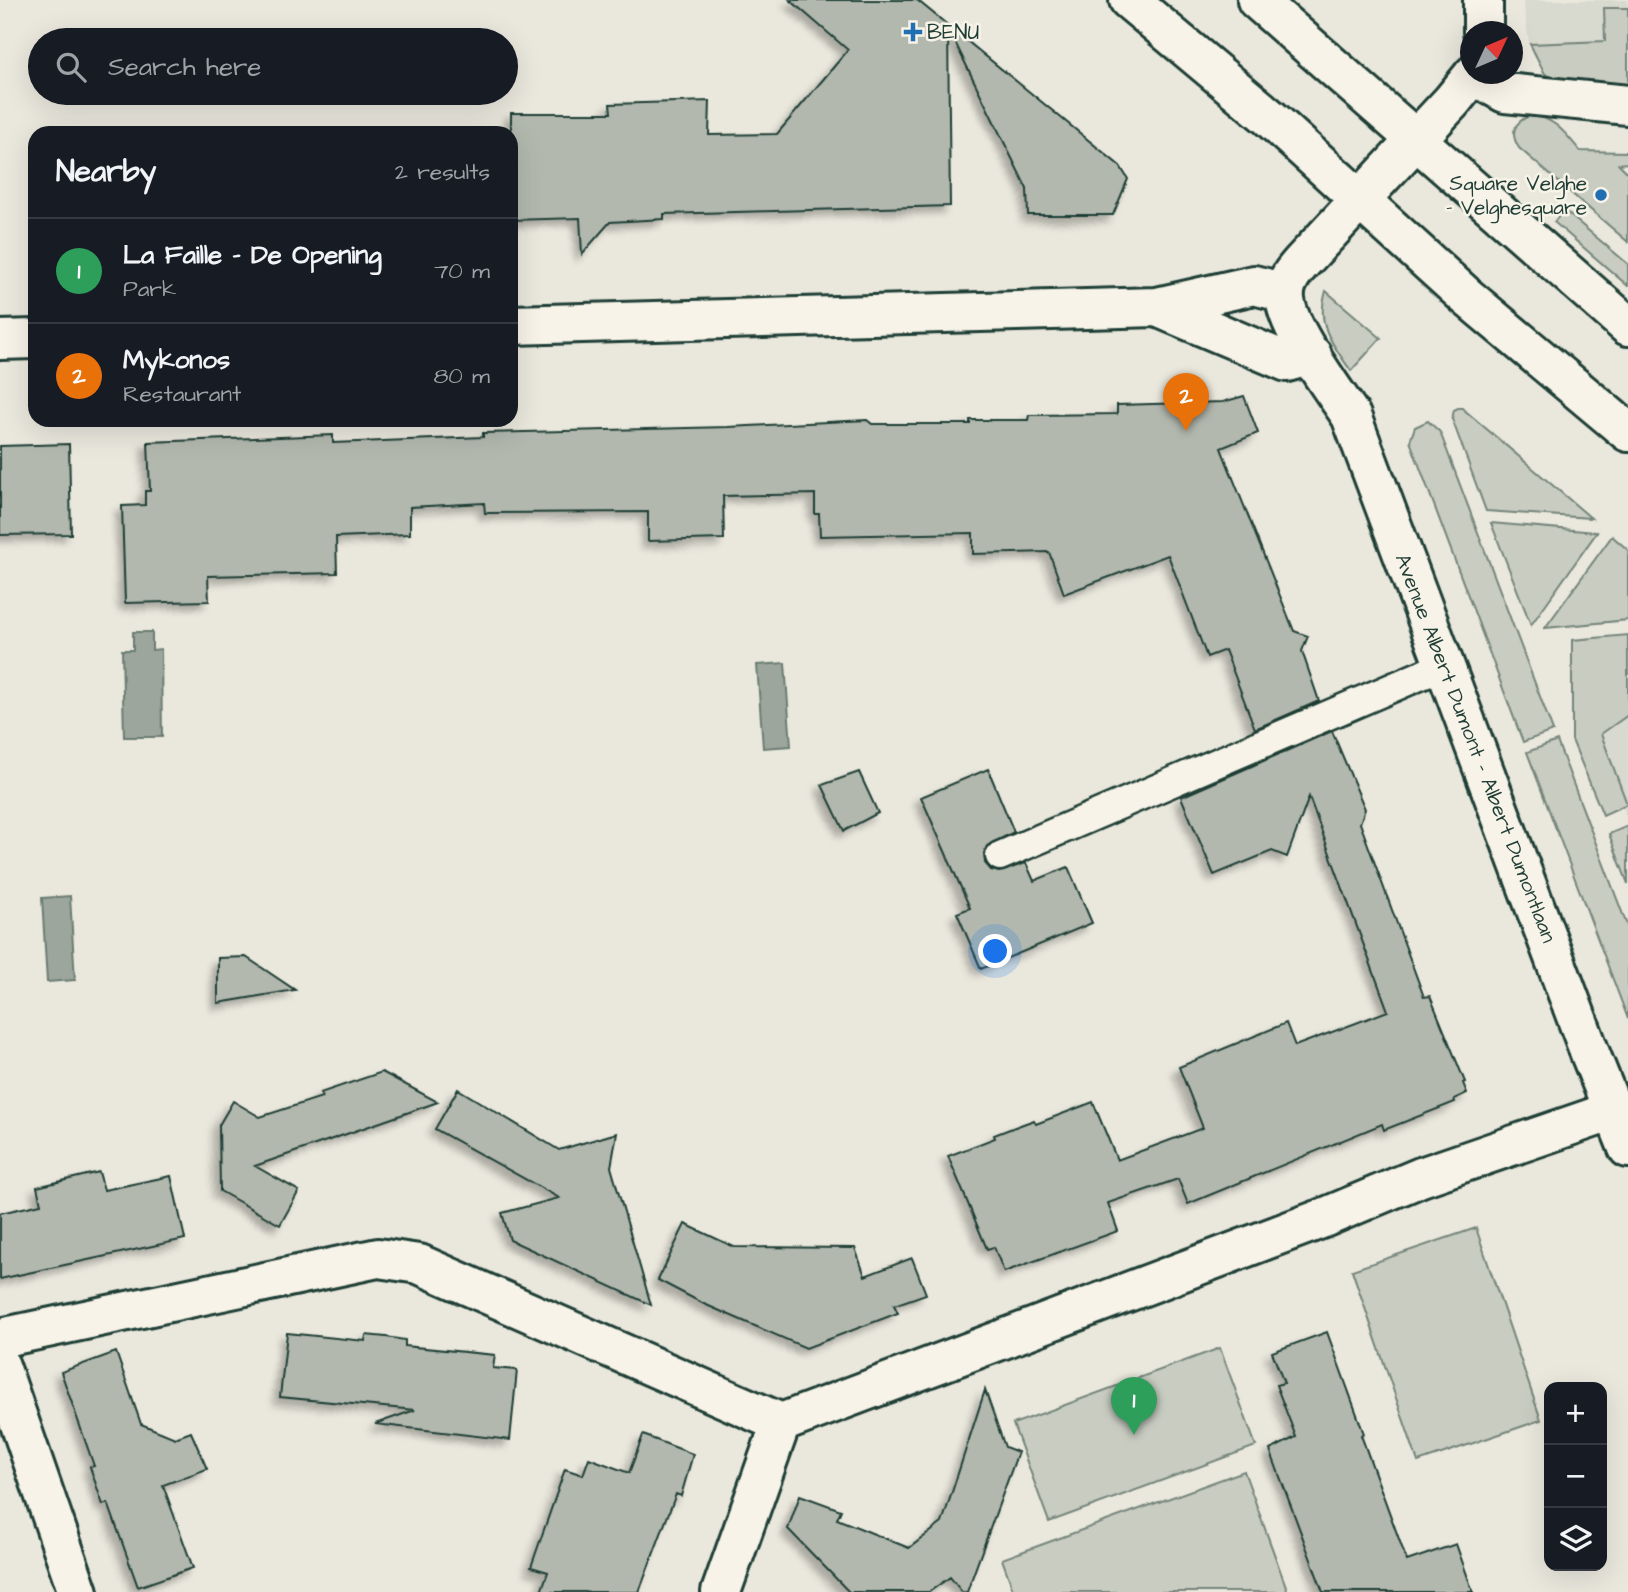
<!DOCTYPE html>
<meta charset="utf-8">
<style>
body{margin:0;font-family:"Architects Daughter",sans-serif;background:#20242c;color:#f1f3f6}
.controls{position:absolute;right:21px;bottom:21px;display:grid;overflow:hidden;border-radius:14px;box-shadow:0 7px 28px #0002}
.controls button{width:63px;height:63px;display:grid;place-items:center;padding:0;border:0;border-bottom:2px solid #363941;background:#171b24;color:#f1f3f6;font:35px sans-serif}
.compass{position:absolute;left:1460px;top:21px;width:63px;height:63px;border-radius:50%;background:#171b24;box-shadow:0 7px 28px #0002;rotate:46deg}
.you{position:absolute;left:996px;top:952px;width:24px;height:24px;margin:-18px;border:5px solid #fff;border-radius:50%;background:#1a73e8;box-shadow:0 0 0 10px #1a73e833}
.badge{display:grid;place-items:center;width:46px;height:46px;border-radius:50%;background:#1a73e8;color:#fff;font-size:23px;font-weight:700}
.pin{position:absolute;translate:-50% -58px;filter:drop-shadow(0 2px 4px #0008)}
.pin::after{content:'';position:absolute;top:37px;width:24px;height:21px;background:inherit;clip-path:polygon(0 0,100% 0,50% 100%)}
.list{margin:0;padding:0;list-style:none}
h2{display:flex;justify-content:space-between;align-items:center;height:91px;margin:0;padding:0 28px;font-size:30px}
h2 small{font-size:23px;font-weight:400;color:#9ea1a6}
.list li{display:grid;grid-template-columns:46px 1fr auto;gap:21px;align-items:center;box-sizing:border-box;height:105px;padding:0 28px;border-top:2px solid #363941}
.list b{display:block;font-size:26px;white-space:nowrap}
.list p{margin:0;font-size:23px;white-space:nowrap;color:#9ea1a6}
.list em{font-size:23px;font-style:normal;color:#9ea1a6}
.icon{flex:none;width:38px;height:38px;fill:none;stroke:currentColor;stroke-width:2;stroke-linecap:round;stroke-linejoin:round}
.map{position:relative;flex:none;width:1628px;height:1592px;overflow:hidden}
.search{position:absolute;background:#171b24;box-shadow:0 7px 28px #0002;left:28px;top:28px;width:490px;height:77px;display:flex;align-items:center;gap:18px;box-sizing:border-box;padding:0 24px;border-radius:38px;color:#9ea1a6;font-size:26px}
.panel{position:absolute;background:#171b24;box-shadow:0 7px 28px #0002;left:28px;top:126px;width:490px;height:301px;border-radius:21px}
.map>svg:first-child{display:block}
.built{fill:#d9dacf}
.green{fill:#c8ccc1;stroke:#74847a;stroke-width:2}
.water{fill:#9ca69c;stroke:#6a7c72;stroke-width:2}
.building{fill:#b2b8ae;stroke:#1f3d34;stroke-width:2;filter:url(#shadow)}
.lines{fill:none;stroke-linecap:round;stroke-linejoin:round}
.lane-casing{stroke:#1f3d34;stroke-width:33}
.street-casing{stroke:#1f3d34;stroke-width:44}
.secondary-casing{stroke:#1f3d34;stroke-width:44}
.lane{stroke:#f7f3e8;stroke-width:28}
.street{stroke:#f7f3e8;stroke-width:38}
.secondary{stroke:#f7f3e8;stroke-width:38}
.poi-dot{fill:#1f6fb2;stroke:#f7f3e8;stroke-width:2.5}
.labels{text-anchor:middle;stroke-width:5;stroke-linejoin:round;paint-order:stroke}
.poi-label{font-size:21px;fill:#1f3d34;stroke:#f7f3e8;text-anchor:start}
.street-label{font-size:21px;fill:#1f3d34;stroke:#f7f3e8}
</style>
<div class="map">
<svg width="1628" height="1592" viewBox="0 0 1628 1592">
<defs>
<filter id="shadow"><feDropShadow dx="-6" dy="6" stdDeviation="3.5" flood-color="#0004"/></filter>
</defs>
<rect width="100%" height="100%" fill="#eae8dd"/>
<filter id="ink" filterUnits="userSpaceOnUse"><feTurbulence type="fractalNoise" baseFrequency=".0143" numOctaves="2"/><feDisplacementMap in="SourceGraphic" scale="14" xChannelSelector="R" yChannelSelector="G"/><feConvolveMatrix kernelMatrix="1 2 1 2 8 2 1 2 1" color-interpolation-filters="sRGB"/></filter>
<g filter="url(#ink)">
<path class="built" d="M1523 0H1628V94L1545 74 1529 44Z
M1628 715V824L1601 734Z"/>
<path class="green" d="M1604 8H1628V94L1573 89 1545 74 1530 44 1605 41Z
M1529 116C1553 115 1566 134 1580 151L1628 152V163L1619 164 1628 173V242L1519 148C1510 134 1513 123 1529 116Z
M1564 210 1628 264V286L1554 222Z
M1326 291 1381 338 1351 371C1333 345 1315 324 1326 291Z
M1458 408H1462L1591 518 1486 511 1452 419 1454 410Z
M1428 421 1440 432 1553 731 1523 742 1410 441 1415 427Z
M1491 523 1597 532 1531 625Z
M1612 536 1628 550V620L1545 628Z
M1628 635V715L1601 734 1627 804 1603 815 1572 740V640Z
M1557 741 1628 928V1019L1527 752Z
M1628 826V884L1609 834Z
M1476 1228 1541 1420 1418 1462 1352 1270Z
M1220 1348 1256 1446 1049 1522 1013 1424Z
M1244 1471 1288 1592H1014L1002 1559Z"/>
<path class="water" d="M133 632H152V650L161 649 162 737H124L122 650H133Z
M785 663 791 746 763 748 757 665Z
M70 896 75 980 47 982 42 898Z"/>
<path class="building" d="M790 0H917L1120 166 1128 179 1113 215H1028L1027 189 948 28 950 206 664 214V219L610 222 582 254 580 218 511 220V113H611L610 104 710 101 709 135 777 134 848 50Z
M1244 396 1258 433 1221 448 1294 631 1308 636 1302 651 1319 701 1255 729 1225 650 1207 657 1168 555 1064 594 1049 552 973 554V533L820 536 819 514H815V494L723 496 724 539 648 541V512L485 513 484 503 410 507V534L336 537 337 573 208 576 209 601 125 603 122 506 145 505V491H150L148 442 333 435V443L483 437V433L728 427 867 420 872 424H970V420H1028L1029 415 1117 414V405L1223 402Z
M69 444 71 534 0 535V446Z
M1332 731 1365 809 1360 823 1424 997 1430 996 1465 1082 1463 1083 1467 1093 1454 1099 1455 1102 1384 1130 1382 1124 1188 1204 1178 1179 1108 1203 1118 1231 1004 1272 994 1247 987 1249 948 1156 995 1138 994 1135 1015 1127 1034 1120 1036 1124 1093 1102 1117 1160 1203 1128 1179 1067 1286 1023 1295 1046 1388 1011 1309 797 1287 857 1272 851 1214 875 1181 797Z
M988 769 1014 832 987 846 984 853 985 863 991 870 999 872 1026 863 1034 881 1068 867 1092 923 981 969 957 913 970 908 921 797Z
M859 772 878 813 844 831 822 785Z
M246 957 295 990 218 1003V958Z
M382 1072 438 1102 255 1166 299 1191 280 1225 220 1191 219 1125 233 1101 260 1117 322 1097 320 1093Z
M458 1089 559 1150 617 1133 611 1167 651 1305 510 1240 502 1213 559 1198 435 1129Z
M99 1172 104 1190 171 1176 185 1239 0 1279V1213L41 1204 37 1187Z
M685 1224 734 1247 855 1248 865 1276 912 1258 926 1294 894 1305 898 1313 806 1348 704 1304 658 1280Z
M1327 1332 1364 1434 1361 1435 1407 1561 1456 1544 1473 1592H1323L1270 1450 1296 1437 1276 1385 1284 1383 1272 1352Z
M287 1333 365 1341 366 1335 386 1337 405 1340V1346L495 1355 493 1368 517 1370 510 1440 375 1424 415 1410 280 1397Z
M116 1352 141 1424 175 1438 191 1432 207 1469 163 1485 193 1568 138 1587 108 1503 103 1505 90 1467 94 1466 61 1372Z
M985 1390 1005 1447 1018 1452 967 1592H962L950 1577 929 1592H849L788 1529 800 1495 841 1510 837 1519 909 1548 942 1523Z
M643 1435 693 1454 681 1496 676 1494 639 1592H541L548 1572 531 1567 565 1469 583 1475 589 1458 629 1473Z"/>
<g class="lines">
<g class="lane-casing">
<path id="lane" d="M1000 856 1445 665"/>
</g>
<g class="street-casing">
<path id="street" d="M1483 0V32
M1474 74 1452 101 1301 263C1294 271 1287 279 1285 291 1281 321 1333 389 1351 416L1591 1056 1628 1148
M1473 75 1505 93 1628 105
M1157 307 1287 362 1312 355
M511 325 1157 307 1254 285 1285 293
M0 340 35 339
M0 1338 378 1258 419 1264 781 1423 1321 1219 1421 1177 1613 1111
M0 1366 78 1592
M721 1592 781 1423"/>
</g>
<g class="secondary-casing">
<path id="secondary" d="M1129 0 1270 118 1467 297 1628 432
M1257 0 1628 326"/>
</g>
<use href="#lane" class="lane"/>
<use href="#street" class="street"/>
<use href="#secondary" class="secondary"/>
</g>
</g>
<g class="poi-dot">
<path d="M909.5 21.5h7v7h7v7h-7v7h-7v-7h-7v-7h7z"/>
<circle cx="1601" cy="195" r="7"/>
</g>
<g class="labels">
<g class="poi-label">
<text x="927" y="39">BENU</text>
<text x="1587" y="190" text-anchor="end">Square Velghe<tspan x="1587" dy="24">- Velghesquare</tspan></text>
</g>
<g class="street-label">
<text transform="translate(1476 748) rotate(69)" y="7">Avenue Albert Dumont - Albert Dumontlaan</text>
</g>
</g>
</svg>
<div class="controls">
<button>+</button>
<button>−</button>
<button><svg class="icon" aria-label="layers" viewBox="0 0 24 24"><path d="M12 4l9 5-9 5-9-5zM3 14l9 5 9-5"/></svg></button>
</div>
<svg class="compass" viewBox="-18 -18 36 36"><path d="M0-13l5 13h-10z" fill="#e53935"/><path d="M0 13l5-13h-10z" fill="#9ea1a6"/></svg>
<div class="you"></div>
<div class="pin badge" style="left:1134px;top:1435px;background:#2e9e5b">1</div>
<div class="pin badge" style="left:1186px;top:431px;background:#e8710a">2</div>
<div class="search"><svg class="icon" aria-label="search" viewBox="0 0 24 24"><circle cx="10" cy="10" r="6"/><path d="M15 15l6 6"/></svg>Search here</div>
<section class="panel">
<h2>Nearby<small>2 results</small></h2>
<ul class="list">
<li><span class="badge" style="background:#2e9e5b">1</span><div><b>La Faille - De Opening</b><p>Park</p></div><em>70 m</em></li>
<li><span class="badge" style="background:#e8710a">2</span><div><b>Mykonos</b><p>Restaurant</p></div><em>80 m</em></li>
</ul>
</section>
</div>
